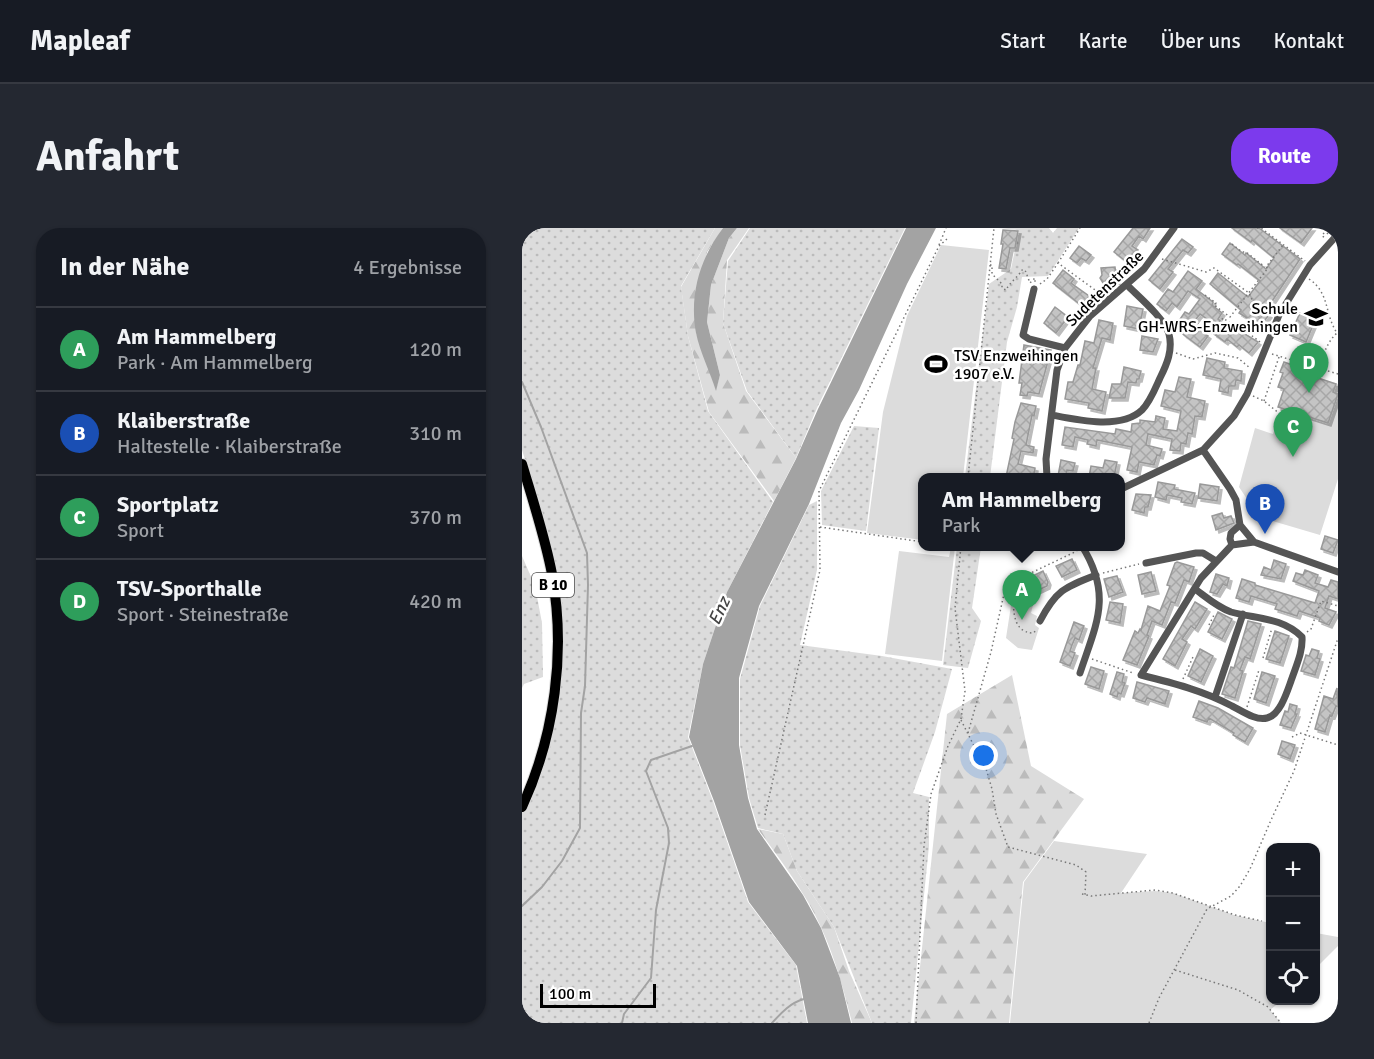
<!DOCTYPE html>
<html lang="de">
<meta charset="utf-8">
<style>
body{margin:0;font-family:Signika,sans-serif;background:#242831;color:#f1f3f6}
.controls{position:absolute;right:18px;bottom:18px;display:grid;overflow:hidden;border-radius:12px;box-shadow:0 2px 4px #0004}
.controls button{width:54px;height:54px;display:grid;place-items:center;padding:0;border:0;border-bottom:2px solid #363941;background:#171b24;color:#f1f3f6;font:30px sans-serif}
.scale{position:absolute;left:18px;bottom:15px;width:116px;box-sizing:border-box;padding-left:6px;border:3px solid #000;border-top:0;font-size:16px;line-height:21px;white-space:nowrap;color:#000;-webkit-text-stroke:4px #fff;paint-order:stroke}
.you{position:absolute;left:462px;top:528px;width:21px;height:21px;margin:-15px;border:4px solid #fff;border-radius:50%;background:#1a73e8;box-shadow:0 0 0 9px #1a73e833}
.badge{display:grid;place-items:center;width:39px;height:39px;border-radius:50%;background:#7c3aed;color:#fff;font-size:20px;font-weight:700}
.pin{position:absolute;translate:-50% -50px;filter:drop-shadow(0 2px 3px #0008)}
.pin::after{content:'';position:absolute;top:32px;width:21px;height:18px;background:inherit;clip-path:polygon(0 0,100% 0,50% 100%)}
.popup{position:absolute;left:396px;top:245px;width:207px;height:78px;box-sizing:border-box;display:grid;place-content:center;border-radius:12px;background:#171b24;filter:drop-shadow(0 2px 4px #0005);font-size:20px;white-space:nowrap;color:#9ea1a6}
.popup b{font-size:22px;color:#f1f3f6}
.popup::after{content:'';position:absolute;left:50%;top:100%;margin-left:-12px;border:12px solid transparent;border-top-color:#171b24}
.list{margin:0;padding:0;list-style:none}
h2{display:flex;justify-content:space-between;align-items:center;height:78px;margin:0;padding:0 24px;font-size:26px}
h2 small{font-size:20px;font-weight:400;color:#9ea1a6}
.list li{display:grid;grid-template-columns:39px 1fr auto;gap:18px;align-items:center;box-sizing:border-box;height:84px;padding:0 24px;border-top:2px solid #363941}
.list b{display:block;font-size:22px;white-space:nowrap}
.list p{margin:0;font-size:20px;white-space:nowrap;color:#9ea1a6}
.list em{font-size:20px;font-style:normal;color:#9ea1a6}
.icon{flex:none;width:33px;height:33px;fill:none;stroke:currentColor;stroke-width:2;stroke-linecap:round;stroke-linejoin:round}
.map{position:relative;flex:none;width:816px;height:795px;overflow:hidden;border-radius:24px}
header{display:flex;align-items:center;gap:36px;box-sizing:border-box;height:84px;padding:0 30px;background:#171b24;border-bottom:2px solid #363941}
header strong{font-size:28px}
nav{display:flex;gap:33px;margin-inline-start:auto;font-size:21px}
.intro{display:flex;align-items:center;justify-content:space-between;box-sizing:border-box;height:144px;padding:0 36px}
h1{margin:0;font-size:42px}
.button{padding:15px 27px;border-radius:24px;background:#7c3aed;color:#fff;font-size:21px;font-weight:700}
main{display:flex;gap:36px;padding:0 36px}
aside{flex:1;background:#171b24;border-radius:24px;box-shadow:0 2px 4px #0004}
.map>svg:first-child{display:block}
.grass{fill:url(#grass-dots)}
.forest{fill:url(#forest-firs)}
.green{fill:#dcdcdc}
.water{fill:#a3a3a3}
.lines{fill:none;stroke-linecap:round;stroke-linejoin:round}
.stream{stroke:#a3a3a3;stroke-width:2}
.building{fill:url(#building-cross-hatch);stroke:#999;stroke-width:1.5;filter:url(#shadow)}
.primary-casing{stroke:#dbdbdb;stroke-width:12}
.path{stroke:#777;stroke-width:1.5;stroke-dasharray:1.5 3;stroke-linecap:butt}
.street{stroke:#555;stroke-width:7}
.primary{stroke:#000;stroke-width:10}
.labels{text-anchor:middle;stroke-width:5;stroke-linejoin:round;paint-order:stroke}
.shield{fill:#fff;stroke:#4c4c4c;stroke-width:1.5}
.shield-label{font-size:15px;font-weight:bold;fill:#000}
.street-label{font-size:16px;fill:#000;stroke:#fff}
.poi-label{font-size:16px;fill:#000;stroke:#fff;text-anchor:end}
.water-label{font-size:18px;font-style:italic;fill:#444;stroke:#fff}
</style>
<header>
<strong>Mapleaf</strong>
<nav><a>Start</a><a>Karte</a><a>Über uns</a><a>Kontakt</a></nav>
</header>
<div class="intro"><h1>Anfahrt</h1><a class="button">Route</a></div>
<main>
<aside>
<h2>In der Nähe<small>4 Ergebnisse</small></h2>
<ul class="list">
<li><span class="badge" style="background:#2e9e5b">A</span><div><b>Am Hammelberg</b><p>Park · Am Hammelberg</p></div><em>120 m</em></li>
<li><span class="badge" style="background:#1a4fb4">B</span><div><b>Klaiberstraße</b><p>Haltestelle · Klaiberstraße</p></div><em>310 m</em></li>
<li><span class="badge" style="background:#2e9e5b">C</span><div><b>Sportplatz</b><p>Sport</p></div><em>370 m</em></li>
<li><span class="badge" style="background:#2e9e5b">D</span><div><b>TSV-Sporthalle</b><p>Sport · Steinestraße</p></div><em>420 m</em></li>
</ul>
</aside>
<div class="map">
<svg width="816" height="795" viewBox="0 0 816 795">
<defs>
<pattern id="grass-dots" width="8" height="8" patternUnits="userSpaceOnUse" patternTransform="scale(1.5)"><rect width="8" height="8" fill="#dcdcdc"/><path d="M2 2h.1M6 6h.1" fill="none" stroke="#bbb" stroke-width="1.8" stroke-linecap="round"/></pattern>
<pattern id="forest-firs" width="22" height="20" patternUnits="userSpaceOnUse" patternTransform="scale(1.5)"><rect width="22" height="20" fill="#dcdcdc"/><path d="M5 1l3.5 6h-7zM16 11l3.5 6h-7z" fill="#bbb"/></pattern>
<pattern id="building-cross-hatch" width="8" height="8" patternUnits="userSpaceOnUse" patternTransform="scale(1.5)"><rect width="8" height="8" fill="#c4c4c4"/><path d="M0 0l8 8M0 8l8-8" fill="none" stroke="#a7a7a7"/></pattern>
<filter id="shadow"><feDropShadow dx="3" dy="3" stdDeviation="0" flood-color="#0004"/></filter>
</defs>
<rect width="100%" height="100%" fill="#fff"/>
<path class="grass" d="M0 0H193L159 58 166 108 186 183 251 274 205 364 181 436 166 509 191 573 226 674 274 737 285 795H0V585L16 544 38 395 14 266 0 222Z
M228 0H383L295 180 274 230 225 163 201 95 206 33Z
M476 0H527L531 5 535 0H557L526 48 500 49 495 79 485 114 468 249H443L467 56 489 41 497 2Z
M332 198 357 200 344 303 300 297 299 263Z
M295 273V342L278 417 360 428 430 441 413 504 391 565 407 569V618L389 795H350L312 699 275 643 261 606 236 600 227 570 218 517V451L238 378 287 277Z
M435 319H459L450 380 459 393 446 440 421 437Z
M0 328 13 358 20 395 21 449 2 456 0 460Z"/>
<path class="forest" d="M193 0H201L185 24 174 105 194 161 198 147 185 94 189 57 207 10 215 0H227L205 32 201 95 224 163 274 230 252 273 187 184 166 108 159 59Z
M490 447 509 538 562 571 501 654 487 795H392L425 486Z
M236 601 261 606 275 643 312 699 327 743 350 795H330C319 750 306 705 281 666 267 643 251 622 236 601Z"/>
<path class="green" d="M419 17 467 22 441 249H401V312L345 305 361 184 385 88Z
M762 134 776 139 775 143 816 156V251L798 307 737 289 717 259 733 200 751 206 760 181 756 179 762 161 756 159 761 145 758 144Z
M429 319H433L420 433 363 426 377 323 427 329Z
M490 371 511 377 509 385 515 388 513 397 517 400 510 422 496 420 484 410Z
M532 613 625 626 599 665 633 663 651 665 712 687 748 695V772L759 773 748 782 759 795H488L502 654Z
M794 705 816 709V718L794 740Z"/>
<path class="water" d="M201 0H215L207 10 189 57 185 94 198 147 194 163C188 144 178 124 174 105 167 67 178 30 201 0Z
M384 0H414L385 56 337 162 319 195 287 276 237 378 217 450V517L226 570 235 601 281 667 299 700 318 750 329 795H286L275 738 227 674 192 573 167 509 181 436 205 364 274 231 296 181Z"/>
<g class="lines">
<path class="stream" d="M0 154 19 199 65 325 66 357 63 458 59 485 58 600 40 633 20 659 0 678
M100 795 102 786 129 750 134 682 147 615 146 600 124 543 129 532 170 518
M250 795C260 784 268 775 282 771"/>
</g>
<path class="building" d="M611 0H628L621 11 617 8 610 18 616 22 606 35 592 24Z
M710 0H737L778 31 743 84 747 87 738 98 717 85 719 82 688 56 696 45 726 69 738 53 716 36 715 37 700 26 708 15 723 27 724 25 744 41 752 30 730 12 729 14Z
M758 0H790L779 15Z
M481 2 496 3 493 20H488L484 41 477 40 481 16H479Z
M660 11 671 19 666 25 661 22 646 41 651 44 638 61 627 52Z
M557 18 569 27 564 33 559 30 555 35 548 30Z
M593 39 595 53 581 55 578 50 580 47 579 40Z
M541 42 552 51 549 55 567 68 560 78 531 55Z
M666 43 680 53 674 61 691 74 690 77 700 85 696 91 711 103 715 101 736 114 727 125 717 117 715 119 705 111 703 114 692 106 697 100 678 86 670 96 686 108 678 119 662 107 657 102 659 100 654 97 663 84 667 86 678 71 666 63 655 79 650 75 644 83 635 76 646 61 651 64Z
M605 78 621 81 617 101 602 98Z
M533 79 546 89 534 105 522 95Z
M778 85 794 90 784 114 768 107Z
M577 92 591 95 588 112 580 110 571 140H574L570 161 584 164 580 183 566 180 567 175 543 171 546 154H551L556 137H558L563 113 572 115Z
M620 108 636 111 631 124 618 122Z
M502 117 529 122 517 166 506 164 505 168 498 167 500 155H497Z
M685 130 703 134 702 140 720 143 719 153 714 152 713 158H707L706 165 697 163 699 151 681 147Z
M762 134 776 139 775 143 814 156 811 164 816 166 806 195 756 179 762 161 756 159 761 145 758 144Z
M602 139 619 143 617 151H615L614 155 606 154 603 170H587L590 156H599Z
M657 149 669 151 665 169 683 173 680 189 673 188 670 206 666 205 664 216 659 215 658 223 648 222 650 211 626 206 624 217 640 221 638 228 635 227 632 237 617 234 615 244 605 242 610 219 575 212 574 218 565 216 566 212 553 209 551 219 540 217 543 199 593 206 594 201 609 204 610 196 618 195V192L633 194 634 188 643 190 641 201 655 203 659 183 639 178 643 162 653 164Z
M499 175 514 178 512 188 510 187 504 217 512 219 511 225 499 223 496 236 513 240 512 249 502 247 501 249H484L492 211 490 210 493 194Z
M539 232 553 235 551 243 545 242 544 249 536 248Z
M583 232 595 234 592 249H567L569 238 581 240Z
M636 254 653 257 652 261 673 265 670 276 659 274 660 270 645 267 644 272 633 269Z
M678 256 697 259 695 273 676 270Z
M614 266 629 267 626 279H623L622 285 610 282Z
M700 285 702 290 709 288 712 295 694 302 690 288Z
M803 308 816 312 811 325 799 321Z
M550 331 555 342 540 349 534 338Z
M752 332 764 336 759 351 739 347 742 339 749 342Z
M655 334 672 339 667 354 662 352 653 375 649 374 640 397 630 393 625 407 627 408 615 437 601 432 613 403 616 405 618 401 619 402 626 378 638 383 648 358 645 357 653 335Z
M783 342 796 347 793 355 806 359 809 352 816 354V371L807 368 803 380 814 384 807 397 797 393 798 390 777 383 775 388 753 381 755 376 729 368 727 374 714 370 720 351 733 355V357L793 375 797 363 771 353 774 345 781 347Z
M521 343 526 354 525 358 510 365 504 351Z
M629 344 634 363 620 366 616 347Z
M694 346 707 350 705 358 701 356 695 366 688 364Z
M595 348 601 364 587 369 582 351Z
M588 374 601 376 598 395 584 392Z
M673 374 685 381 673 401 669 398 660 411 665 414 653 438 641 431Z
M696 384 710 391 700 411 686 404Z
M726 393 739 396 728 431 723 429 718 442 721 443 713 470 700 466 709 439 712 440Z
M552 394 562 398 557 412 553 410 550 417 548 423 553 425 548 438 538 434Z
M753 403 767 408 758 435 744 431Z
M678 421 691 428 679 454 666 448Z
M790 421 797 423 795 430 798 431 793 447 779 443 784 427 787 428Z
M569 439 582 443 577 461 563 456Z
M595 444 602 446 600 454 603 455 599 466 596 465 595 469 588 466Z
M740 444 753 448 744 475 732 471Z
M615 454 647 463 643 476 625 470 623 474 611 470Z
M815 460 816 479 814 478 810 488 808 487 803 504 793 501 802 468 811 471Z
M677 473 696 480 731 500 723 514 711 507 712 505 687 490 685 494 671 489Z
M768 476 775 478 773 486H775L769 500 758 497 763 483 766 484Z
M760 513 773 517 768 531 756 526Z"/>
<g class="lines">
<g class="primary-casing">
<path id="primary" d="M0 236C11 273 23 309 30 346 44 424 33 507 0 579"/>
</g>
<path class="path" d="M735 0H739L783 33
M805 6 810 0
M802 9 800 8 805 0
M710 16 720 24H724L743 39
M417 17 424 0
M640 31 684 44 692 40 727 65 731 74 749 87
M536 35 558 0
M468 37H470V46L480 56V60L484 62C488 54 498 47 500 42H503L508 55 513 50V54
M787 51C808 65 802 85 815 105 804 115 803 126 795 139
M518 56 525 51 536 35 580 67
M683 67 694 75 692 77 708 89 746 40 744 39 761 17
M675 95 689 106 701 90 718 102 725 104 738 114
M654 125 671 131 693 125 716 130 728 140
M750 126 816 146
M731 168 742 173 758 186
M742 173 757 129
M446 249 472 0
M298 299 401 314
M429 318 438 320
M581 345 617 336
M492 354C492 372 486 405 512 405L514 401
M687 397 693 385
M785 404 789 401 799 373 816 378
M741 430 750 400
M570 431 611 445
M661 451 671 429
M725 479 737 442
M439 492 457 528 460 527 470 561 474 586 486 619 554 637 564 644 563 667
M446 505 469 424 482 366 492 353 555 323
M770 509 778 505 816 517
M243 587 298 342 297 263 417 18 426 10
M560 666 569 668 633 662 651 665 713 687 740 693
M653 742 716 762 746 779 759 795
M394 795 402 618 409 566 426 518 439 491 443 463 433 380 439 318
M627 795 637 770 685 681 709 668 718 658 728 641 749 592 772 543 816 410"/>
<path class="street" d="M512 61 501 107 507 111 543 120
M530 187C555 192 599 202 620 182 628 174 633 161 638 150 645 136 651 122 647 106 643 91 617 69 605 57
M681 222 708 261 714 272 718 297 732 314 816 344
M525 249 524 231 535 142 543 120 568 88 622 41 652 0
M599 261 681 222 712 188 725 166 757 87 788 37 816 6
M710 317 708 311 709 305 718 297
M624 335 674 325H681L694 333
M673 361C684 369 695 379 709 384 734 391 760 389 780 409 781 424 774 438 769 453 765 464 758 487 745 490 734 493 720 483 710 478 682 463 651 455 619 447L679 350 710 317 732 314
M518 393C534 362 543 359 574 347
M558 445C574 396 591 368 560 318
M693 469 721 386"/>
<use href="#primary" class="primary"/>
</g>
<defs>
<g id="school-bare" transform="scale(1.8)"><path d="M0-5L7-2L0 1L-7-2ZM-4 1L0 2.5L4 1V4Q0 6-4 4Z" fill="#000" stroke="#fff" stroke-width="2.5" paint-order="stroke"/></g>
<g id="stadium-bare" transform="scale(1.8)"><path d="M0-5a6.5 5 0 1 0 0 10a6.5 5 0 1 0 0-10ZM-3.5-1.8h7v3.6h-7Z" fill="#000" stroke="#fff" stroke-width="2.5" paint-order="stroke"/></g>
</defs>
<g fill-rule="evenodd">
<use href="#school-bare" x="794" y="89"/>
<use href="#stadium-bare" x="414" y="136"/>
</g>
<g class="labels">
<rect class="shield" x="10" y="345" width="42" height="24" rx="4.5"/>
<g class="shield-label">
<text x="31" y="362">B 10</text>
</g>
<g class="street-label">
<text transform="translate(582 60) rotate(-44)" y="6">Sudetenstraße</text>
</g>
<g class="poi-label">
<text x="776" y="86">Schule<tspan x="776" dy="18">GH-WRS-Enzweihingen</tspan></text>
<text x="432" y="133" text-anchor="start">TSV Enzweihingen<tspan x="432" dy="18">1907 e.V.</tspan></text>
</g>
<g class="water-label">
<text transform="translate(197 383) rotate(-65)" y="6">Enz</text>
</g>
</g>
</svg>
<div class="controls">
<button>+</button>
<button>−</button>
<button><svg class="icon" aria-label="locate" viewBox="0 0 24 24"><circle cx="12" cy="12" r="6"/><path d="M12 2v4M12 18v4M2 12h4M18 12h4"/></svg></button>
</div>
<div class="scale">100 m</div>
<div class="you"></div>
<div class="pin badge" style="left:500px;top:392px;background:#2e9e5b">A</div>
<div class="popup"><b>Am Hammelberg</b>Park</div>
<div class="pin badge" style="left:743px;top:306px;background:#1a4fb4">B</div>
<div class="pin badge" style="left:771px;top:229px;background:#2e9e5b">C</div>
<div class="pin badge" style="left:787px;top:165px;background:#2e9e5b">D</div>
</div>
</main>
